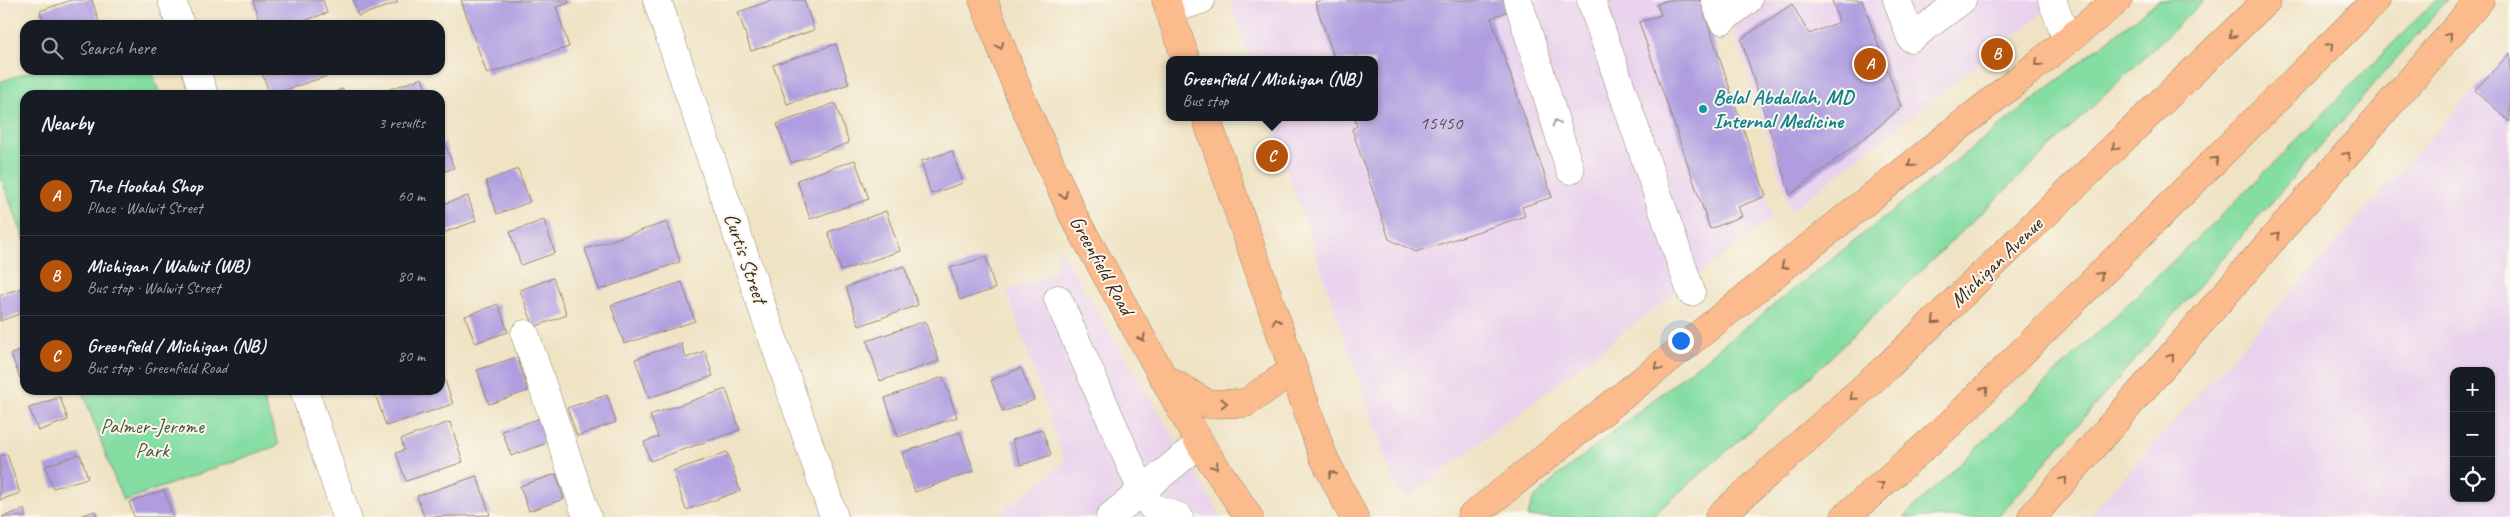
<!DOCTYPE html>
<meta charset="utf-8">
<style>
body{margin:0;font-family:Caveat,sans-serif;background:#242831;color:#f1f3f6}
.controls{position:absolute;right:15px;bottom:15px;display:grid;overflow:hidden;border-radius:10px;box-shadow:0 1px 4px #0004}
.controls button{width:45px;height:45px;display:grid;place-items:center;padding:0;border:0;border-bottom:1px solid #363941;background:#171b24;color:#f1f3f6;font:25px sans-serif}
.you{position:absolute;left:1680px;top:340px;width:18px;height:18px;margin:-12px;border:4px solid #fff;border-radius:50%;background:#1a73e8;box-shadow:0 0 0 8px #1a73e833}
.badge{display:grid;place-items:center;width:32px;height:32px;border-radius:50%;background:#b45309;color:#fff;font-size:16px;font-weight:700}
.pin{position:absolute;translate:-50% -50%;border:2px solid #fff;box-shadow:0 1px 5px #0006}
.popup{position:absolute;left:1166px;top:56px;width:212px;height:65px;box-sizing:border-box;display:grid;place-content:center;border-radius:10px;background:#171b24;filter:drop-shadow(0 1px 4px #0005);font-size:16px;white-space:nowrap;color:#9ea1a6}
.popup b{font-size:19px;color:#f1f3f6}
.popup::after{content:'';position:absolute;left:50%;top:100%;margin-left:-10px;border:10px solid transparent;border-top-color:#171b24}
.list{margin:0;padding:0;list-style:none}
h2{display:flex;justify-content:space-between;align-items:center;height:65px;margin:0;padding:0 20px;font-size:21px}
h2 small{font-size:16px;font-weight:400;color:#9ea1a6}
.list li{display:grid;grid-template-columns:32px 1fr auto;gap:15px;align-items:center;box-sizing:border-box;height:80px;padding:0 20px;border-top:1px solid #363941}
.list b{display:block;font-size:19px;white-space:nowrap}
.list p{margin:0;font-size:16px;white-space:nowrap;color:#9ea1a6}
.list em{font-size:16px;font-style:normal;color:#9ea1a6}
.icon{flex:none;width:28px;height:28px;fill:none;stroke:currentColor;stroke-width:2;stroke-linecap:round;stroke-linejoin:round}
.map{position:relative;flex:none;width:2510px;height:517px;overflow:hidden}
.search{position:absolute;background:#171b24;box-shadow:0 1px 4px #0004;left:20px;top:20px;width:425px;height:55px;display:flex;align-items:center;gap:12px;box-sizing:border-box;padding:0 18px;border-radius:15px;color:#9ea1a6;font-size:19px}
.panel{position:absolute;background:#171b24;box-shadow:0 1px 4px #0004;left:20px;top:90px;width:425px;height:305px;border-radius:15px}
.map>svg:first-child{display:block}
.built{fill:#e9d2ed;fill-rule:evenodd}
.green{fill:#84dda3;stroke:#608460}
.building{fill:#af9de0}
.lines{fill:none;stroke-linecap:round;stroke-linejoin:round}
.minor-casing{stroke:#958671;stroke-width:29}
.major-casing{stroke:#958671;stroke-width:29}
.minor{stroke:#fff;stroke-width:28}
.major{stroke:#fbbb8c;stroke-width:28}
.oneway{stroke:#916b50}
.oneway2{stroke:#a79f9a}
.culture-dot{fill:#0f9aa8;stroke:#fbf7ec;stroke-width:2}
.labels{text-anchor:middle;stroke-width:4;stroke-linejoin:round;paint-order:stroke}
.number-label{font-size:19px;fill:#58474e}
.culture-label{font-size:21px;font-weight:bold;fill:#0d838f;stroke:#fbf7ec;text-anchor:start}
.street-label{font-size:21px;fill:#3b2a1e;stroke:#fbf7ec}
.park-label{font-size:21px;fill:#4d573f;stroke:#fbf7ec}
</style>
<div class="map">
<svg width="2510" height="517" viewBox="0 0 2510 517">
<rect width="100%" height="100%" fill="#fbf7ec"/>
<filter id="ink" filterUnits="userSpaceOnUse"><feTurbulence type="fractalNoise" baseFrequency=".02" numOctaves="2"/><feDisplacementMap in="SourceGraphic" scale="10" xChannelSelector="R" yChannelSelector="G"/><feConvolveMatrix kernelMatrix="1 2 1 2 8 2 1 2 1" color-interpolation-filters="sRGB"/></filter>
<filter id="wash" filterUnits="userSpaceOnUse"><feTurbulence type="fractalNoise" baseFrequency=".0096" numOctaves="4" result="noise"/><feDisplacementMap in="SourceGraphic" scale="20" xChannelSelector="R" yChannelSelector="G"/><feGaussianBlur stdDeviation="1.12" result="paint"/><feColorMatrix in="noise" values="0 0 0 0 0 0 0 0 0 0 0 0 0 0 0 0 0 1.4 0 .05"/><feComposite in="paint" operator="in"/></filter>
<g filter="url(#wash)">
<rect width="100%" height="100%" fill="#efe3c4"/>
<path class="built" d="M1230 0H1700L1773 217 1407 499 1395 487 1269 117H1374V60H1250Z
M1724 0H2059L1791 211Z
M2510 50V517H2088ZM2454 371H2491V498H2454Z
M1060 249 1222 517H996L1065 462 1007 291 1055 273Z"/>
<path class="green" d="M2159 0H2204L1791 395 1651 517H1527L1533 500 1555 478Z
M2436 0H2447L1998 517H1904L2232 205Z
M34 70H151L160 95H25V241L0 175V82Z
M82 390H260L279 445 123 501Z"/>
<g id="blocks">
<path class="building" d="M71 0H92L100 25H45L40 11Z
M252 0H323L327 13 292 25H261Z
M353 0H397V3L358 16Z
M461 0H568L569 3 556 7 569 47 487 74Z
M773 0H804L814 30 751 51 738 12Z
M1323 0H1510L1513 9 1491 18 1552 197 1522 207 1525 216 1416 252 1389 239 1352 129 1357 126 1354 117H1374V60H1335L1315 2Z
M1668 0H1700L1766 196 1738 207 1742 216 1710 229 1639 22 1661 15 1657 4Z
M1832 0H1862L1901 107 1876 129 1790 195 1741 39 1792 4 1809 34 1839 22Z
M836 44 849 84 787 104 773 65Z
M2510 53V122L2475 90Z
M261 70H345L270 95Z
M422 78 428 95H383L382 92Z
M343 89 345 95H327Z
M835 103 849 143 791 163 777 124Z
M445 143 454 168 440 173V145Z
M952 151 963 183 931 194 921 161Z
M855 160 869 199 810 219 797 180Z
M518 169 530 202 497 214 486 181Z
M468 196 476 221 440 234V205Z
M886 211 900 251 841 271 828 232Z
M544 220 555 253 521 265 510 232Z
M667 222 680 262 599 290 585 249Z
M986 257 995 289 960 300 950 268Z
M904 266 918 305 859 326 846 287Z
M553 278 567 315 534 327 520 290Z
M682 282 695 321 624 344 611 305Z
M21 288 25 299V312L0 321V295Z
M498 304 508 332 475 343 465 316Z
M925 321 939 361 880 381 867 341Z
M681 343 686 358 705 351 713 376 649 398 635 359Z
M25 349V376L20 378 11 354Z
M517 357 528 391 489 404 477 370Z
M440 366 453 404 386 426 374 390H440Z
M1021 368 1034 400 1003 412 991 380Z
M943 377 957 417 898 437 885 398Z
M726 389 740 430 650 461 644 442 658 437 650 415Z
M607 395 616 422 577 436 567 408Z
M60 397 68 420 38 431 29 408Z
M541 418 549 442 511 456 502 431Z
M450 422 463 462 406 481 396 453 404 450 401 439Z
M1042 429 1051 455 1021 465 1012 440Z
M960 432 974 471 915 492 902 453Z
M727 452 740 491 686 510 673 471Z
M7 454 20 493 0 500V456Z
M80 454 88 478 53 488 45 466Z
M556 474 564 499 529 511 520 486Z
M477 476 490 515 424 517 417 496Z
M164 490 173 517H134L129 502Z
M24 509 26 517H2Z
M95 511 97 517H77Z"/>
</g>
</g>
<g filter="url(#ink)">
<use href="#blocks" fill-opacity="0" stroke="#958671" stroke-width="1"/>
<g class="lines">
<g class="minor-casing">
<path id="minor" d="M172 0 180 25
M657 0 834 517
M1518 0 1570 170
M1591 0 1691 292
M1715 0 1722 20 1748 0
M1897 0 1911 38 1962 0
M2052 0 2067 40
M1169 10 1201 0
M196 70 204 95
M1058 299 1142 491 1152 507 1179 517
M525 334 587 517
M304 390 347 517
M1110 517 1200 443"/>
</g>
<g class="major-casing">
<path id="major" d="M983 0 1021 98 1073 215 1202 447 1249 517
M1166 0 1186 60
M1206 117 1323 456 1354 517
M1166 379 1208 404 1246 403 1293 370
M1471 517 2118 0
M1719 517 1889 365 2267 0
M1845 517 1950 424 2376 0
M2032 517 2480 0"/>
</g>
<use href="#minor" class="minor"/>
<use href="#major" class="major"/>
</g>
<defs><path id="oneway-chevron" d="M-2-3.5L2.5 0L-2 3.5" fill="none" stroke-width="1.6" stroke-linecap="round" stroke-linejoin="round" transform="scale(1.25)"/></defs>
<g class="oneway">
<use href="#oneway-chevron" transform="translate(2232 35) rotate(135)"/>
<use href="#oneway-chevron" transform="translate(2449 36) rotate(-49)"/>
<use href="#oneway-chevron" transform="translate(1000 46) rotate(69)"/>
<use href="#oneway-chevron" transform="translate(2330 46) rotate(-45)"/>
<use href="#oneway-chevron" transform="translate(2038 63) rotate(141)"/>
<use href="#oneway-chevron" transform="translate(2115 147) rotate(136)"/>
<use href="#oneway-chevron" transform="translate(2347 155) rotate(-49)"/>
<use href="#oneway-chevron" transform="translate(2215 160) rotate(-45)"/>
<use href="#oneway-chevron" transform="translate(1911 164) rotate(141)"/>
<use href="#oneway-chevron" transform="translate(1064 195) rotate(66)"/>
<use href="#oneway-chevron" transform="translate(2277 235) rotate(-49)"/>
<use href="#oneway-chevron" transform="translate(1784 266) rotate(141)"/>
<use href="#oneway-chevron" transform="translate(2100 275) rotate(-45)"/>
<use href="#oneway-chevron" transform="translate(1276 321) rotate(-109)"/>
<use href="#oneway-chevron" transform="translate(1935 321) rotate(136)"/>
<use href="#oneway-chevron" transform="translate(1142 338) rotate(61)"/>
<use href="#oneway-chevron" transform="translate(2171 357) rotate(-49)"/>
<use href="#oneway-chevron" transform="translate(1658 367) rotate(141)"/>
<use href="#oneway-chevron" transform="translate(1985 390) rotate(-45)"/>
<use href="#oneway-chevron" transform="translate(1853 397) rotate(138)"/>
<use href="#oneway-chevron" transform="translate(1224 403) rotate(-1)"/>
<use href="#oneway-chevron" transform="translate(1215 466) rotate(57)"/>
<use href="#oneway-chevron" transform="translate(1332 474) rotate(-117)"/>
<use href="#oneway-chevron" transform="translate(2064 480) rotate(-49)"/>
<use href="#oneway-chevron" transform="translate(1881 485) rotate(-41)"/>
</g>
<use class="oneway2" href="#oneway-chevron" transform="translate(1556 123) rotate(-107)"/>
</g>
<circle class="culture-dot" cx="1703" cy="109" r="5"/>
<g class="labels">
<g class="number-label">
<text x="1441" y="129">15450</text>
</g>
<g class="culture-label">
<text x="1713" y="104">Belal Abdallah, MD<tspan x="1713" dy="24">Internal Medicine</tspan></text>
</g>
<g class="street-label">
<text transform="translate(746 258) rotate(71)" y="7">Curtis Street</text>
<text transform="translate(1996 262) rotate(-44)" y="7">Michigan Avenue</text>
<text transform="translate(1102 265) rotate(61)" y="7">Greenfield Road</text>
</g>
<g class="park-label">
<text x="152" y="433">Palmer-Jerome<tspan x="152" dy="24">Park</tspan></text>
</g>
</g>
</svg>
<div class="controls">
<button>+</button>
<button>−</button>
<button><svg class="icon" aria-label="locate" viewBox="0 0 24 24"><circle cx="12" cy="12" r="6"/><path d="M12 2v4M12 18v4M2 12h4M18 12h4"/></svg></button>
</div>
<div class="you"></div>
<div class="pin badge" style="left:1870px;top:64px">A</div>
<div class="pin badge" style="left:1997px;top:54px">B</div>
<div class="pin badge" style="left:1272px;top:156px">C</div>
<div class="popup"><b>Greenfield / Michigan (NB)</b>Bus stop</div>
<div class="search"><svg class="icon" aria-label="search" viewBox="0 0 24 24"><circle cx="10" cy="10" r="6"/><path d="M15 15l6 6"/></svg>Search here</div>
<section class="panel">
<h2>Nearby<small>3 results</small></h2>
<ul class="list">
<li><span class="badge">A</span><div><b>The Hookah Shop</b><p>Place · Walwit Street</p></div><em>60 m</em></li>
<li><span class="badge">B</span><div><b>Michigan / Walwit (WB)</b><p>Bus stop · Walwit Street</p></div><em>80 m</em></li>
<li><span class="badge">C</span><div><b>Greenfield / Michigan (NB)</b><p>Bus stop · Greenfield Road</p></div><em>80 m</em></li>
</ul>
</section>
</div>
